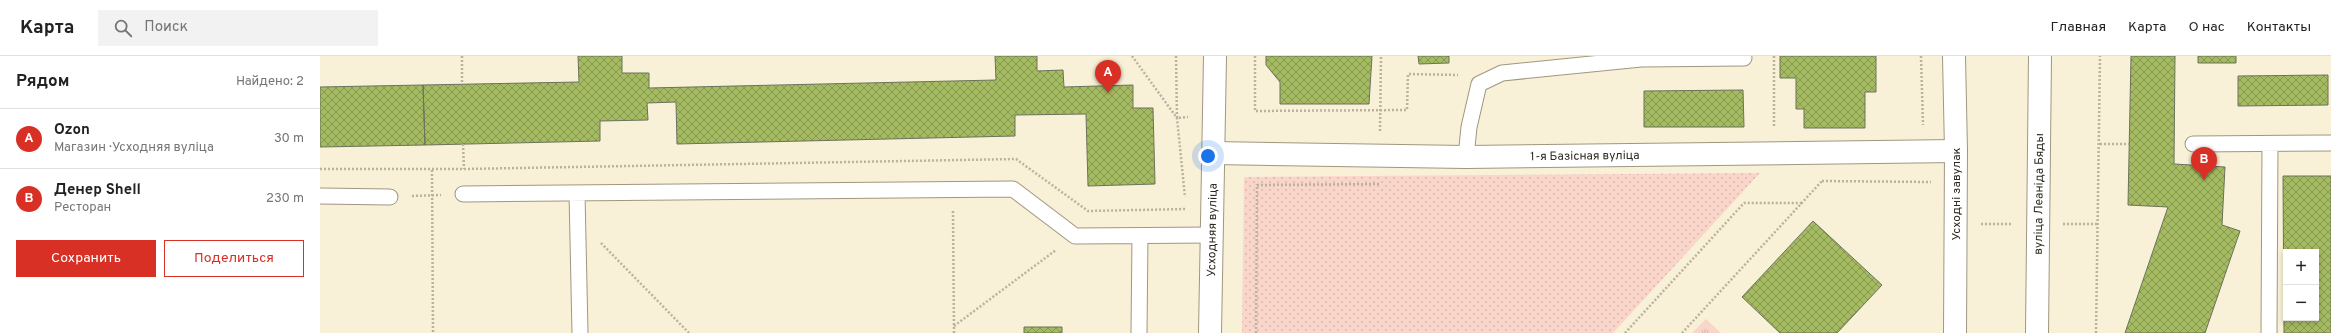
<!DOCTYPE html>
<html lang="ru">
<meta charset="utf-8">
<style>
body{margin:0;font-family:Overpass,sans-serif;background:#f2f2f2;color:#222}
.controls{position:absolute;right:12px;bottom:12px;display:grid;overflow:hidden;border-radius:0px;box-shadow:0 2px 6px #0003}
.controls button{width:36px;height:36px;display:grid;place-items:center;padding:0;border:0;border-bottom:1px solid #e0e0e0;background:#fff;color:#222;font:20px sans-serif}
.you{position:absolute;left:888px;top:100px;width:14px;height:14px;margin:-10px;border:3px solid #fff;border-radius:50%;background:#1a73e8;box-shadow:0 0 0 6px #1a73e833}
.badge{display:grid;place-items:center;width:26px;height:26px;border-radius:50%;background:#d93025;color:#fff;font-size:13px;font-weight:700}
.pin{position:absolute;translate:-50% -33px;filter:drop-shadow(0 1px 2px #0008)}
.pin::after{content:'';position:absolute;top:21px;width:14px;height:12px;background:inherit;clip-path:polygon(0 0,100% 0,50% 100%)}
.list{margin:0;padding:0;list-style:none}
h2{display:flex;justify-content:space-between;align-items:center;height:52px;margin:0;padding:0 16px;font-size:17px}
h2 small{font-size:13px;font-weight:400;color:#767676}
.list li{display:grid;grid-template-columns:26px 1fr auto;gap:12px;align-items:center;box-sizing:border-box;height:60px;padding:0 16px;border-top:1px solid #e0e0e0}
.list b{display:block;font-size:15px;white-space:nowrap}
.list p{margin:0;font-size:13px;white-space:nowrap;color:#767676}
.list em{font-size:13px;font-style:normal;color:#767676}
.actions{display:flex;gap:8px;padding:12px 16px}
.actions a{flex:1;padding:9px 0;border:1px solid #d93025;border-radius:0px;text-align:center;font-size:14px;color:#d93025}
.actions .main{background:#d93025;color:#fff}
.icon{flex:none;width:22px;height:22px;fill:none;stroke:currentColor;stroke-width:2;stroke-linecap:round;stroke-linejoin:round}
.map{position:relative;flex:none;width:2011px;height:277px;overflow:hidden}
header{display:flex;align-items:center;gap:24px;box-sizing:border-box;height:56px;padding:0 20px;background:#fff;border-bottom:1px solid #e0e0e0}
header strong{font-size:19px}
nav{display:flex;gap:22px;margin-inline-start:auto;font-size:14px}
.search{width:280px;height:36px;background:#f2f2f2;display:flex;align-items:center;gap:10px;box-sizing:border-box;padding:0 14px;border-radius:0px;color:#767676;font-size:15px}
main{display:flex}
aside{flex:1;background:#fff}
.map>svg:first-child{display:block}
.grass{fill:url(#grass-dots)}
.park{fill:url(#park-tufts)}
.building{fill:url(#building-cross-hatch);stroke:#6c725c;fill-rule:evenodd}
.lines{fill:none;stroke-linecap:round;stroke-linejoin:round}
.lane-casing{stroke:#9f977f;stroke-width:17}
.street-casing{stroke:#9f977f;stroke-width:24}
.secondary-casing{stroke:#9f977f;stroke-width:24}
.path{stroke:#b9b29e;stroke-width:2.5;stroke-dasharray:2 2;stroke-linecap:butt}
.lane{stroke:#fff;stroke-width:15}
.street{stroke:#fff;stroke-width:22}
.secondary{stroke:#fff;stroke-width:22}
.labels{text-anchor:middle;stroke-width:3;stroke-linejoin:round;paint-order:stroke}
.street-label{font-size:12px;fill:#2d2a20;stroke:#fefefe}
</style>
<header>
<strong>Карта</strong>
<div class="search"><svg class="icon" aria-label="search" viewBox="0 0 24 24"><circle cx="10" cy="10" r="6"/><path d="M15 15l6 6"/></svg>Поиск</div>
<nav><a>Главная</a><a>Карта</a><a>О нас</a><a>Контакты</a></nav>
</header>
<main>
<aside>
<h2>Рядом<small>Найдено: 2</small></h2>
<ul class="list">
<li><span class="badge">A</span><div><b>Ozon</b><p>Магазин · Усходняя вуліца</p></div><em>30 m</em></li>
<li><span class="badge">B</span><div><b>Денер Shell</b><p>Ресторан</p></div><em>230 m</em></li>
</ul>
<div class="actions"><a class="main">Сохранить</a><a>Поделиться</a></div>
</aside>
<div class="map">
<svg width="2011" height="277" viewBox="0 0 2011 277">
<defs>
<pattern id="grass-dots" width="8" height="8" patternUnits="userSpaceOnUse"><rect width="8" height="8" fill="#fad5ca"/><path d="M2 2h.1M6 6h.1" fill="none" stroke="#d7b7ad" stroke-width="1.8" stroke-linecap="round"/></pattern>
<pattern id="park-tufts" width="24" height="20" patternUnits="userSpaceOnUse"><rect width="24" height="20" fill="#fad5ca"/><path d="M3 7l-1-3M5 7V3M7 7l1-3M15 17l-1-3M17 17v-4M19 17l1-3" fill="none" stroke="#d7b7ad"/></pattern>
<pattern id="building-cross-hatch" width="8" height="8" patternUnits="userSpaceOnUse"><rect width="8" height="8" fill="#a5bb61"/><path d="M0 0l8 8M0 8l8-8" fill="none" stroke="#879850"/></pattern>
</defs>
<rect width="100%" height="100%" fill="#f8f0d7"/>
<path class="grass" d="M1440 117 1293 277H922L924 121Z"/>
<path class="park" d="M1386 263 1401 277H1372Z"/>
<path class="building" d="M258 0H302V17H329V32L676 24 675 0H717V15L743 14 744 31 813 29V52H833L835 128 768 130 766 58 695 59V80L357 88 356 46 327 47 328 64 280 65V85L105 89 103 29 259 26Z
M946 0H1052L1049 48H960V26L946 9Z
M1098 0H1129V7L1099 8Z
M1460 0H1556V36H1545V72H1484V53H1476V22H1460Z
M1811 0H1855L1854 108 1905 111 1902 169 1920 175 1885 277H1805L1848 151 1808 149Z
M1878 0H1916V7H1878Z
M2008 19V49L1918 50V20Z
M103 29 105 89 0 91V31Z
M1423 34 1424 71H1324V35Z
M1963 120H2011V277H1964ZM1966 196H1996V262H1966Z
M1493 165 1562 229 1517 277H1460L1422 241Z
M704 271H742V277H704Z"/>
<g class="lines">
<g class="lane-casing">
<path id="lane" d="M1873 88 2011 87
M1146 101 1149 71 1159 28 1182 17 1321 3 1424 2
M257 137 260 277
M143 138 693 133 755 180 893 179
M0 140 70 141
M819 277 820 180
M1949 277 1950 88"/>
</g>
<g class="street-casing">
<g id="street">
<path d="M1634 0 1636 95 1635 277"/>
<path id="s1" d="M893 97 1146 101 1636 95"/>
<path id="s2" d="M890 277 895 0"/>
</g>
</g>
<g class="secondary-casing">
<g id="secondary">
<path id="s3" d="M1717 277 1720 0"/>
</g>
</g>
<path class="path" d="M142 0V28
M812 0 857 62 865 141
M856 0 857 62 868 61
M935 0V55L1087 54 1088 18 1138 19
M1454 0V71
M1601 0 1603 69
M1060 75 1061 0
M143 88 144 113
M1780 88H1809
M0 113H144L696 103 768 155 866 153
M112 114 113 277
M1502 125 1611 126
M937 129 1061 128
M92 140 121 139
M633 155 634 277
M1661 168H1692
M1743 168H1779
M281 187 369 277
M634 270 736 194
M936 277 937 128
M1305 277 1424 147H1483
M1362 277 1502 125
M1776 277 1780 0"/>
<use href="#lane" class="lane"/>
<use href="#street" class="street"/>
<use href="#secondary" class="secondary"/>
</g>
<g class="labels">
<g class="street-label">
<text dy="4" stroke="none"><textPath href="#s1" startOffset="372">1-я Базісная вуліца</textPath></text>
<text transform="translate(1636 138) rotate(-90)" y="4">Усходні завулак</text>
<text dy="4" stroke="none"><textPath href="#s3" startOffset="139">вуліца Леаніда Бяды</textPath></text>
<text dy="4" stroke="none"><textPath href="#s2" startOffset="103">Усходняя вуліца</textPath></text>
</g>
</g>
</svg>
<div class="controls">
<button>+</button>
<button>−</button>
</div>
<div class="you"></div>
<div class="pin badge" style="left:788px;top:37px">A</div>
<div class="pin badge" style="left:1884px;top:124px">B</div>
</div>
</main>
